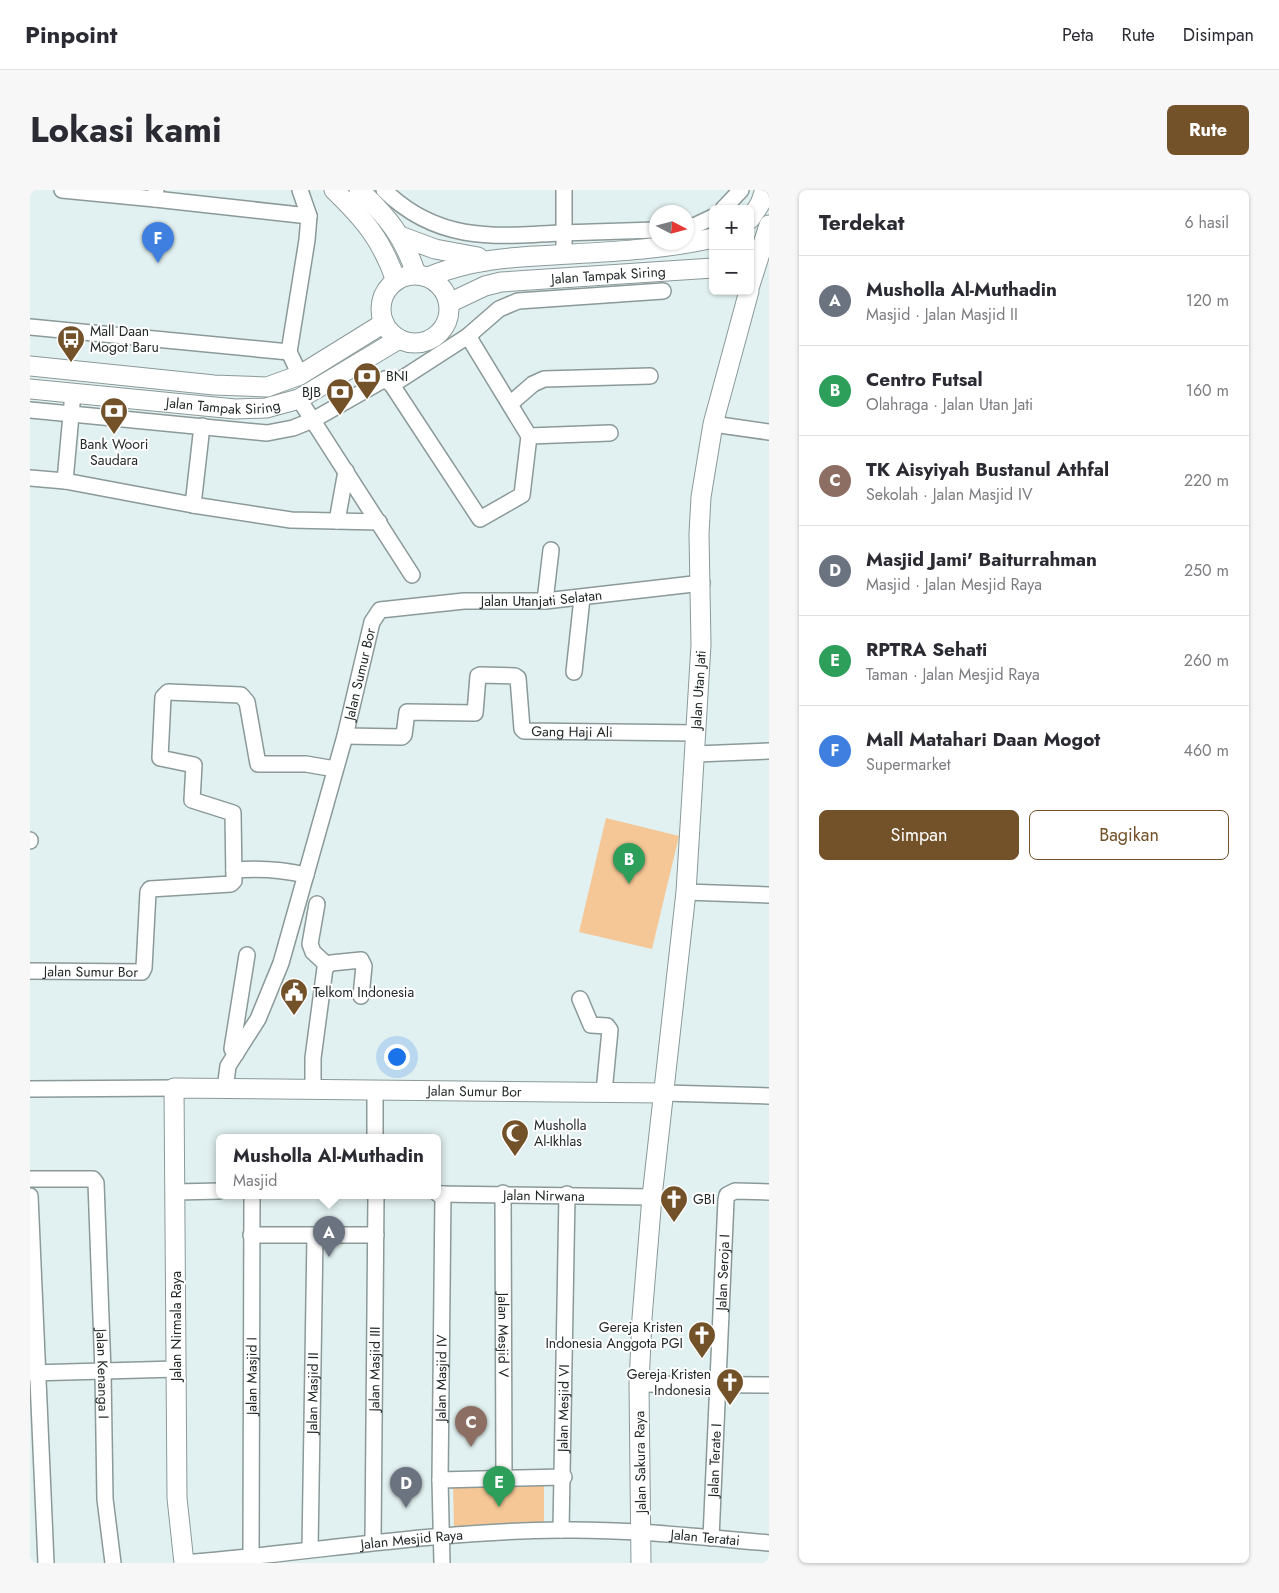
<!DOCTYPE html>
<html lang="id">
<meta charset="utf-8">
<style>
body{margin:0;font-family:Jost,sans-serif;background:#f7f7f7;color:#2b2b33}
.controls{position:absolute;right:15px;top:15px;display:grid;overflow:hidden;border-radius:8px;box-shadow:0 1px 4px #0004}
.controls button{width:45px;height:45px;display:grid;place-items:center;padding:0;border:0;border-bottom:1px solid #e1e1e2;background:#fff;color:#2b2b33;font:25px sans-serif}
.compass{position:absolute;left:619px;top:15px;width:45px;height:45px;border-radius:50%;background:#fff;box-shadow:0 1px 4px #0004;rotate:96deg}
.you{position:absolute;left:366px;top:866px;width:18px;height:18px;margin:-12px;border:4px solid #fff;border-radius:50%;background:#1a73e8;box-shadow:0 0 0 8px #1a73e833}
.badge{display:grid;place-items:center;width:32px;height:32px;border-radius:50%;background:#735129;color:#fff;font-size:16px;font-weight:700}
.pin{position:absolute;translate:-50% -41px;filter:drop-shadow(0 1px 2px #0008)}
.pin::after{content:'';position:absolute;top:26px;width:18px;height:15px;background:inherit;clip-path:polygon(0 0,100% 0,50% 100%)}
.popup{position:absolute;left:186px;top:944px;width:225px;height:65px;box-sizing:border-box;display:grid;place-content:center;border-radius:8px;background:#fff;filter:drop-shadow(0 1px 4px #0005);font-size:16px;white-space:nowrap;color:#7c7c81}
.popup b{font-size:19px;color:#2b2b33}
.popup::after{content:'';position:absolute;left:50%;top:100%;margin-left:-10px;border:10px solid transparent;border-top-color:#fff}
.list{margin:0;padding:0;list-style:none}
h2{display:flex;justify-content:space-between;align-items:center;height:65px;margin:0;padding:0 20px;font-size:21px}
h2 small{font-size:16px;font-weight:400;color:#7c7c81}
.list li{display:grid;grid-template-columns:32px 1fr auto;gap:15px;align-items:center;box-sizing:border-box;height:90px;padding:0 20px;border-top:1px solid #e1e1e2}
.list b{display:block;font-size:19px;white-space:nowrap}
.list p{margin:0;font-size:16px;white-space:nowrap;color:#7c7c81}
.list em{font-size:16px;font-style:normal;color:#7c7c81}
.actions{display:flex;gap:10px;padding:15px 20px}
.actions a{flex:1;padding:11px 0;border:1px solid #735129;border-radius:8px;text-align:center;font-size:18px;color:#735129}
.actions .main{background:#735129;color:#fff}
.map{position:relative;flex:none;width:739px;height:1373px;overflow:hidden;border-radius:8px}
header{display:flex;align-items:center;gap:30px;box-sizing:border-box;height:70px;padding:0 25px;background:#fff;border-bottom:1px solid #e1e1e2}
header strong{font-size:24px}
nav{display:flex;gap:28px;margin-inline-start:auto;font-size:18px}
.intro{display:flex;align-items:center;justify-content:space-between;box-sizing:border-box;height:120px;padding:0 30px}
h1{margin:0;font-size:35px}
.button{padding:12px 22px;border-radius:8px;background:#735129;color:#fff;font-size:18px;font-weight:700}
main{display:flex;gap:30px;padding:0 30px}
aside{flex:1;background:#fff;border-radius:8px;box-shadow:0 1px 4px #0004}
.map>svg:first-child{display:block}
.green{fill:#f6c796}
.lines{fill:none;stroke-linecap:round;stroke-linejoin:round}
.minor-casing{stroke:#8b9999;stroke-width:18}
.major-casing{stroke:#8b9999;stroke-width:21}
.minor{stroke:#fff;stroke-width:15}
.major{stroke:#fff;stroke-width:19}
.labels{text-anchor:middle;stroke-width:4;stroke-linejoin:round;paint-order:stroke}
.street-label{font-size:14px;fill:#232929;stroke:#fff}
.poi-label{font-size:14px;fill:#232929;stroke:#fff;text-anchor:start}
</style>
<header>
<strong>Pinpoint</strong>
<nav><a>Peta</a><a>Rute</a><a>Disimpan</a></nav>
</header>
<div class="intro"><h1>Lokasi kami</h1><a class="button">Rute</a></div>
<main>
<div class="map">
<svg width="739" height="1373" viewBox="0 0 739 1373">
<rect width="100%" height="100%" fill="#e1f0f0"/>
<path class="green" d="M576 628 649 646 622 759 549 742Z
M514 1295V1338L424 1339 423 1296Z"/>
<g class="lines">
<g class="minor-casing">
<g id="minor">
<path d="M32 0 125 9"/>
<path d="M126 0 125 9 279 26 277 50 259 162 270 185"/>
<path d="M270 0 279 26"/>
<path d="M354 0C407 52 463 47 531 43 563 42 595 41 626 40"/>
<path d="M534 0V64"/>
<path d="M693 19 711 0"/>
<path d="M656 37 666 35 683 27"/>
<path d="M0 137 259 162"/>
<path d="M362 195 438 146 469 119 488 111 633 101"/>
<path d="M269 209 382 385"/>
<path d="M480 214 503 194 514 189 620 186"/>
<path d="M0 220 237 243 263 238 283 230 355 189 362 195 450 329 492 305 499 246 438 146"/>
<path d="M683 234 739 242"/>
<path d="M172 236 163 315 261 330 349 332"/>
<path d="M499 246 580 243"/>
<path d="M0 288 35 291 163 315"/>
<path d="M35 291 43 203"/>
<path d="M307 331 316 281"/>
<path d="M515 411 521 360"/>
<path d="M544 482 552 408"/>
<path id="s1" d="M315 546 372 547 374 545 377 522 445 523 448 486 450 485 485 486 488 488 492 539 494 541 667 543"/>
<path d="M666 564 739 561"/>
<path d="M0 651V650"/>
<path d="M204 680C229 678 251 679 276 685"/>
<path d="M656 702 739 705"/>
<path d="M287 714 280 754 283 762 297 775"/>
<path id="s2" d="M0 781 112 782 114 778 118 702 120 699 201 694 204 691 203 623 162 610 164 575 130 568 133 507 138 502 211 505 217 512 228 574H276L305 579"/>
<path d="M550 809 561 835 577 836 580 840 574 902"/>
<path d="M206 864 202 859 217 765"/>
<path d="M0 899 144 898"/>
<path id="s3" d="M195 899 198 876 228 829 251 773 315 546 342 432 350 420 434 411H515L672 393"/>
<path d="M283 899V868L295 778 301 773 331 770 334 776 331 806"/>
<path d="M345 900V948"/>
<path d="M634 903 739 906"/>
<path id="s4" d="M0 989H63L66 993 73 1182 75 1309 83 1373"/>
<path d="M146 1002 190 1001"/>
<path id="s5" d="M473 1003 474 1288"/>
<path id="s6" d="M408 1004 622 1007"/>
<path d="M0 1006 16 1373"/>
<path d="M221 1045H346"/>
<path d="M0 1183 147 1179"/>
<path d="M609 1194 739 1195"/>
<path d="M410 1290 534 1287"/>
<path id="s7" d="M531 1340 537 1004"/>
<path id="s8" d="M681 1348 696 1010 697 1005 705 1001 739 1002"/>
<path id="s9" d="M343 1351 346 1006"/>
<path id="s10" d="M280 1359 285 1046"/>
<path id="s11" d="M221 1366 222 1006"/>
<path id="s12" d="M153 1373C279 1363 404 1341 531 1340 600 1339 670 1347 739 1353"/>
<path id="s13" d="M412 1373 410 1290 413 1004"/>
</g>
</g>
<g class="major-casing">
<g id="major">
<path d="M304 0C334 29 352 50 366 91"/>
<path d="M329 0C358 27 374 47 386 84"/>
<path d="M720 29 730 14 735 0"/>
<path d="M370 46 405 59 448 67"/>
<circle cx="385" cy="119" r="34"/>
<path d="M398 87C439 70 480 67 524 65 576 62 632 60 683 48"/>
<path d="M720 95 739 35"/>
<path id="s14" d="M419 113 455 96 471 92 683 78"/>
<path d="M0 176 184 195 237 197 270 185 354 133"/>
<path id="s15" d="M0 199 205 219 236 218 269 209 369 149"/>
<path id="s16" d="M154 1373 147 1308 144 898 634 903"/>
<path id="s17" d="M611 1373 609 1194 612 1128 622 1007 656 702 671 455 669 344 671 307 683 234 719 101"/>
</g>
</g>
<use href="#minor" class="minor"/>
<use href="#major" class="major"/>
</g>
<defs>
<g id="bus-pin" transform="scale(1.4375)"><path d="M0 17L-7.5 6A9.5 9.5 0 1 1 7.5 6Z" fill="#735129" stroke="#fff"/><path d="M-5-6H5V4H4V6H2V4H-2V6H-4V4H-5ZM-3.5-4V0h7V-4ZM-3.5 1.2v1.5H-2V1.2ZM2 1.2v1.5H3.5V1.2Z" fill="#fff"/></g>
<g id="bank-pin" transform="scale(1.4375)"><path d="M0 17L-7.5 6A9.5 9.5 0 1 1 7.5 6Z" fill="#735129" stroke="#fff"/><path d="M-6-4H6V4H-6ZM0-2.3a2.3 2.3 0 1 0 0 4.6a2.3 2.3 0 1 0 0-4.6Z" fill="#fff"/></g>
<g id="civic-pin" transform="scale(1.4375)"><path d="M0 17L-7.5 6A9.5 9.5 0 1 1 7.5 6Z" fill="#735129" stroke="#fff"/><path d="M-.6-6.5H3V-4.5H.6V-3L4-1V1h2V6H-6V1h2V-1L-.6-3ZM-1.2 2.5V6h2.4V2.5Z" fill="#fff"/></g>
<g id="mosque-pin" transform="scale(1.4375)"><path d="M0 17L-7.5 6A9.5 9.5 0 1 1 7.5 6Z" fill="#735129" stroke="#fff"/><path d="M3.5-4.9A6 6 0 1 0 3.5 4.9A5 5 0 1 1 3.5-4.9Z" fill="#fff"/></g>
<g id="church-pin" transform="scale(1.4375)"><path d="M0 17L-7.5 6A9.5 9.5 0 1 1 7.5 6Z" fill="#735129" stroke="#fff"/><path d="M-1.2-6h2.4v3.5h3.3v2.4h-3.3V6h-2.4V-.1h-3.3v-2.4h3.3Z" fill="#fff"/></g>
</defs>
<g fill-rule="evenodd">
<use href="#bus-pin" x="41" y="149"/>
<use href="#bank-pin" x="337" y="186"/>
<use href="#bank-pin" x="310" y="202"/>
<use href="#bank-pin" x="84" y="221"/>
<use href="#civic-pin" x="264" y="802"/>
<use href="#mosque-pin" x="485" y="943"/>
<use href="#church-pin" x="644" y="1009"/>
<use href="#church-pin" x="672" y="1145"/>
<use href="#church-pin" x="700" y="1192"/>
</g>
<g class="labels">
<g class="street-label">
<text dy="5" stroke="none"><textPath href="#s14" startOffset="164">Jalan Tampak Siring</textPath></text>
<text dy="5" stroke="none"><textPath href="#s15" startOffset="194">Jalan Tampak Siring</textPath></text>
<text dy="5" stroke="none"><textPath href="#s3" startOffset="669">Jalan Utanjati Selatan</textPath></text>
<text dy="5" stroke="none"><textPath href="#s3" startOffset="439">Jalan Sumur Bor</textPath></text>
<text dy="5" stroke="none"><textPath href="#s17" startOffset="876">Jalan Utan Jati</textPath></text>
<text dy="5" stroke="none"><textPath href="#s1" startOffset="331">Gang Haji Ali</textPath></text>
<text dy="5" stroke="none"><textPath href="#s2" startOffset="61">Jalan Sumur Bor</textPath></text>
<text dy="5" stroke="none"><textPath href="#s16" startOffset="776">Jalan Sumur Bor</textPath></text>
<text dy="5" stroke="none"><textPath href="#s6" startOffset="106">Jalan Nirwana</textPath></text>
<text dy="5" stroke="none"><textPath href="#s8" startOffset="266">Jalan Seroja I</textPath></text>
<text transform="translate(146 1136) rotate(-90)" y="5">Jalan Nirmala Raya</text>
<text dy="5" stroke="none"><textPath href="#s5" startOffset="142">Jalan Mesjid V</textPath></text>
<text dy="5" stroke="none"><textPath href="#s9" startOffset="172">Jalan Masjid III</textPath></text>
<text dy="5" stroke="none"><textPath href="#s4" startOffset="259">Jalan Kenanga I</textPath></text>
<text dy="5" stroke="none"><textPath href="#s11" startOffset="180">Jalan Masjid I</textPath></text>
<text dy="5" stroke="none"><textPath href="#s13" startOffset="185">Jalan Masjid IV</textPath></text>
<text dy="5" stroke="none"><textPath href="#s10" startOffset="156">Jalan Masjid II</textPath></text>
<text dy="5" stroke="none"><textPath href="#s7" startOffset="122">Jalan Mesjid VI</textPath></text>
<text dy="5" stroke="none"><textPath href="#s8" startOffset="78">Jalan Terate I</textPath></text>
<text transform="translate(610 1272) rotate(-91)" y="5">Jalan Sakura Raya</text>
<text dy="5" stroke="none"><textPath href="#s12" startOffset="524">Jalan Teratai</textPath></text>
<text dy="5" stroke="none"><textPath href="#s12" startOffset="230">Jalan Mesjid Raya</textPath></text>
</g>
<g class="poi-label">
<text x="60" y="146">Mall Daan<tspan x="60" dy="16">Mogot Baru</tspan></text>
<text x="356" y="191">BNI</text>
<text x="291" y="207" text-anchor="end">BJB</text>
<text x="84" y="259" text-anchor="middle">Bank Woori<tspan x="84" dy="16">Saudara</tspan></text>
<text x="283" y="807">Telkom Indonesia</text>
<text x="504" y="940">Musholla<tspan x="504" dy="16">Al-Ikhlas</tspan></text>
<text x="663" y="1014">GBI</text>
<text x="653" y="1142" text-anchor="end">Gereja Kristen<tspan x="653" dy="16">Indonesia Anggota PGI</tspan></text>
<text x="681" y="1189" text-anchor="end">Gereja Kristen<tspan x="681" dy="16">Indonesia</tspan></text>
</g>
</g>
</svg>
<div class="controls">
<button>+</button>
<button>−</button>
</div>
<svg class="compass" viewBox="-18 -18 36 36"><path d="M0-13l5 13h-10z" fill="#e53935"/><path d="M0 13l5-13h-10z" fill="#7c7c81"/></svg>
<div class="you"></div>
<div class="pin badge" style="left:299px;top:1067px;background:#6b7280">A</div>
<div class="popup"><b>Musholla Al-Muthadin</b>Masjid</div>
<div class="pin badge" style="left:599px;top:694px;background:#2e9e5b">B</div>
<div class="pin badge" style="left:441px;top:1257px;background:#8d6e63">C</div>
<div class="pin badge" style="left:376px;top:1318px;background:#6b7280">D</div>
<div class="pin badge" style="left:469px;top:1317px;background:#2e9e5b">E</div>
<div class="pin badge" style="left:128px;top:73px;background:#3f7fe0">F</div>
</div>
<aside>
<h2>Terdekat<small>6 hasil</small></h2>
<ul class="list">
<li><span class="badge" style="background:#6b7280">A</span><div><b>Musholla Al-Muthadin</b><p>Masjid · Jalan Masjid II</p></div><em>120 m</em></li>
<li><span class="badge" style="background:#2e9e5b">B</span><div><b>Centro Futsal</b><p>Olahraga · Jalan Utan Jati</p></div><em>160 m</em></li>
<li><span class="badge" style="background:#8d6e63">C</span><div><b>TK Aisyiyah Bustanul Athfal</b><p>Sekolah · Jalan Masjid IV</p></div><em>220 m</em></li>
<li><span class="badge" style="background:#6b7280">D</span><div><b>Masjid Jami' Baiturrahman</b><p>Masjid · Jalan Mesjid Raya</p></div><em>250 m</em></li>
<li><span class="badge" style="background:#2e9e5b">E</span><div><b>RPTRA Sehati</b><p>Taman · Jalan Mesjid Raya</p></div><em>260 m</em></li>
<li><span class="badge" style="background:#3f7fe0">F</span><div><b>Mall Matahari Daan Mogot</b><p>Supermarket</p></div><em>460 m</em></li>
</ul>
<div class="actions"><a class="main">Simpan</a><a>Bagikan</a></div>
</aside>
</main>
